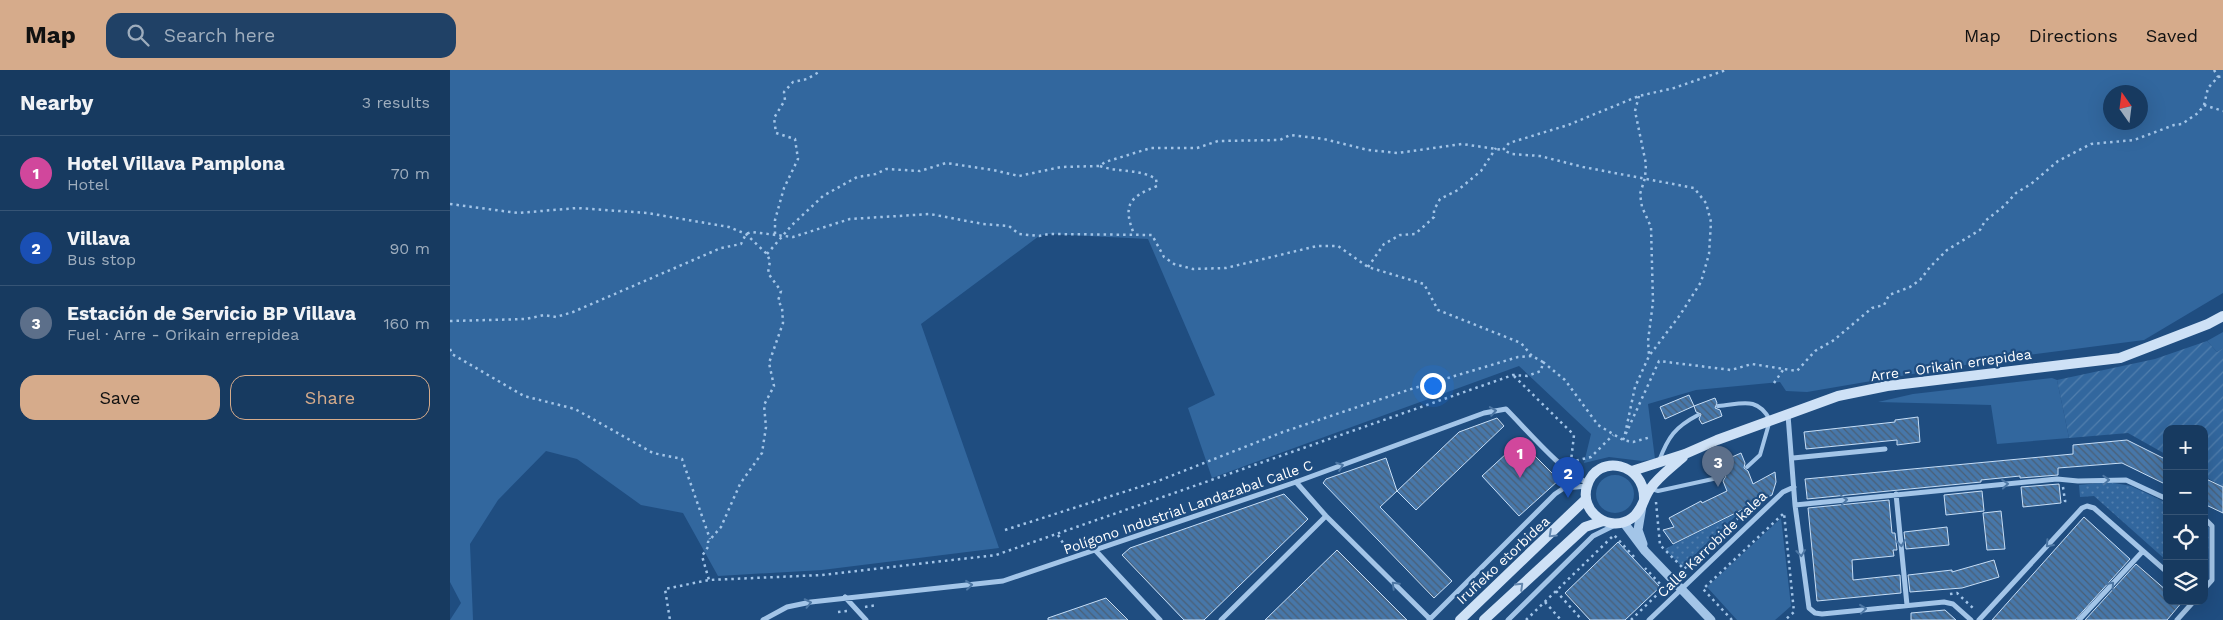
<!DOCTYPE html>
<meta charset="utf-8">
<style>
body{margin:0;font-family:"Work Sans",sans-serif;background:#204166;color:#f1f3f6}
.controls{position:absolute;right:15px;bottom:15px;display:grid;overflow:hidden;border-radius:10px;box-shadow:0 5px 20px #0002}
.controls button{width:45px;height:45px;display:grid;place-items:center;padding:0;border:0;border-bottom:1px solid #365475;background:#173a60;color:#f1f3f6;font:25px sans-serif}
.compass{position:absolute;left:1653px;top:15px;width:45px;height:45px;border-radius:50%;background:#173a60;box-shadow:0 5px 20px #0002;rotate:346deg}
.you{position:absolute;left:982px;top:315px;width:18px;height:18px;margin:-12px;border:4px solid #fff;border-radius:50%;background:#1a73e8;box-shadow:0 0 0 8px #1a73e833}
.badge{display:grid;place-items:center;width:32px;height:32px;border-radius:50%;background:#d6ab8b;color:#fff;font-size:16px;font-weight:700}
.pin{position:absolute;translate:-50% -41px;filter:drop-shadow(0 1px 2px #0008)}
.pin::after{content:'';position:absolute;top:26px;width:18px;height:15px;background:inherit;clip-path:polygon(0 0,100% 0,50% 100%)}
.list{margin:0;padding:0;list-style:none}
h2{display:flex;justify-content:space-between;align-items:center;height:65px;margin:0;padding:0 20px;font-size:21px}
h2 small{font-size:16px;font-weight:400;color:#9eadbd}
.list li{display:grid;grid-template-columns:32px 1fr auto;gap:15px;align-items:center;box-sizing:border-box;height:75px;padding:0 20px;border-top:1px solid #365475}
.list b{display:block;font-size:19px;white-space:nowrap}
.list p{margin:0;font-size:16px;white-space:nowrap;color:#9eadbd}
.list em{font-size:16px;font-style:normal;color:#9eadbd}
.actions{display:flex;gap:10px;padding:15px 20px}
.actions a{flex:1;padding:11px 0;border:1px solid #d6ab8b;border-radius:15px;text-align:center;font-size:18px;color:#d6ab8b}
.actions .main{background:#d6ab8b;color:#111}
.icon{flex:none;width:28px;height:28px;fill:none;stroke:currentColor;stroke-width:2;stroke-linecap:round;stroke-linejoin:round}
.map{position:relative;flex:none;width:1773px;height:550px;overflow:hidden}
header{display:flex;align-items:center;gap:30px;box-sizing:border-box;height:70px;padding:0 25px;background:#d6ab8b;color:#111}
header strong{font-size:24px}
nav{display:flex;gap:28px;margin-inline-start:auto;font-size:18px}
.search{width:350px;height:45px;background:#204166;display:flex;align-items:center;gap:12px;box-sizing:border-box;padding:0 18px;border-radius:15px;color:#9eadbd;font-size:19px}
main{display:flex}
aside{flex:1;background:#173a60}
.map>svg:first-child{display:block}
.grass{fill:#32679e;fill-rule:evenodd}
.park{fill:url(#park-dots)}
.garden{fill:url(#garden-furrows)}
.building{fill:url(#building-back-hatch);stroke:#c7def6}
.lines{fill:none;stroke-linecap:round;stroke-linejoin:round}
.path{stroke:#a3c5e8;stroke-width:2.5;stroke-dasharray:2.5 4;stroke-linecap:butt}
.service{stroke:#a3c5e8;stroke-width:4}
.minor{stroke:#a3c5e8;stroke-width:5}
.tertiary{stroke:#a3c5e8;stroke-width:9}
.secondary{stroke:#cee1f6;stroke-width:10}
.oneway{stroke:#4d77a4}
.oneway2{stroke:#6588af}
.labels{text-anchor:middle;stroke-width:4.5;stroke-linejoin:round;paint-order:stroke}
.street-label{font-size:14px;fill:#fff;stroke:#1f4d80}
</style>
<header>
<strong>Map</strong>
<div class="search"><svg class="icon" aria-label="search" viewBox="0 0 24 24"><circle cx="10" cy="10" r="6"/><path d="M15 15l6 6"/></svg>Search here</div>
<nav><a>Map</a><a>Directions</a><a>Saved</a></nav>
</header>
<main>
<aside>
<h2>Nearby<small>3 results</small></h2>
<ul class="list">
<li><span class="badge" style="background:#d1479c">1</span><div><b>Hotel Villava Pamplona</b><p>Hotel</p></div><em>70 m</em></li>
<li><span class="badge" style="background:#1a4fb4">2</span><div><b>Villava</b><p>Bus stop</p></div><em>90 m</em></li>
<li><span class="badge" style="background:#5c6f8a">3</span><div><b>Estación de Servicio BP Villava</b><p>Fuel · Arre - Orikain errepidea</p></div><em>160 m</em></li>
</ul>
<div class="actions"><a class="main">Save</a><a>Share</a></div>
</aside>
<div class="map">
<svg width="1773" height="550" viewBox="0 0 1773 550">
<defs>
<pattern id="park-dots" width="8" height="8" patternUnits="userSpaceOnUse" patternTransform="scale(1.25)"><rect width="8" height="8" fill="#32679e"/><path d="M2 2h.1M6 6h.1" fill="none" stroke="#517ead" stroke-width="1.8" stroke-linecap="round"/></pattern>
<pattern id="garden-furrows" width="10" height="10" patternUnits="userSpaceOnUse" patternTransform="scale(1.25)"><rect width="10" height="10" fill="#32679e"/><path d="M-1 1l2-2M0 10L10 0M9 11l2-2" fill="none" stroke="#517ead"/></pattern>
<pattern id="building-back-hatch" width="6" height="6" patternUnits="userSpaceOnUse" patternTransform="scale(1.25)"><rect width="6" height="6" fill="#4777a9"/><path d="M-1 5l2 2M0 0l6 6M5-1l2 2" fill="none" stroke="#4a5f76"/></pattern>
</defs>
<rect width="100%" height="100%" fill="#1f4d80"/>
<path class="grass" d="M0 0H1773V223L1694 270 1556 288 1357 322 1336 321 1330 312 1246 320 1198 334 1205 389 1192 391 1159 387 1134 393 1141 364 1069 296 762 408 738 338 765 325 698 169 599 164 589 166 471 254 549 478 372 500 268 506 233 443 191 435 127 389 96 381 48 430 20 474 23 550H0L11 533 0 512ZM1660 22H1690V52H1660Z
M1773 262V278L1767 282 1757 271Z
M1602 308 1607 310 1619 368 1547 374 1541 335 1428 332 1463 324Z
M1146 424a19 19 0 1 1 38 0a19 19 0 1 1-38 0Z
M1331 448 1341 536 1325 550H1287L1257 517Z"/>
<path class="park" d="M1659 412 1681 416 1717 433V491L1644 426 1630 427 1629 415Z
M1291 441 1232 497 1215 479Z
M1754 451 1759 458 1758 503 1754 508Z"/>
<path class="garden" d="M1757 271 1767 282 1773 278V417L1754 406V359H1717V385L1678 363 1619 368 1607 310 1705 289Z"/>
<path class="building" d="M1239 325 1244 336 1215 349 1210 337Z
M1265 328 1267 333 1265 338 1270 340 1272 346 1252 354 1249 349 1251 344 1246 342 1244 336Z
M1468 347 1470 372 1447 375V370L1356 379 1354 362 1445 352V350Z
M1047 348 1054 356 966 440 947 421 1009 362Z
M1677 370 1717 390V415L1672 393 1608 398V405L1570 408V406L1531 410V412L1357 429V427L1355 409 1623 384V375Z
M1070 371 1109 410 1069 446 1032 406Z
M1291 383 1295 393 1294 398 1298 401 1303 414 1325 402 1326 412 1322 425 1223 474 1213 460 1224 457 1219 448 1251 431 1252 433 1277 421 1273 411 1276 406 1270 404 1266 394Z
M936 388 947 421 930 437 1002 511 984 528 873 413 876 409Z
M1754 408 1773 417V443L1754 434Z
M1609 414 1611 433 1573 437 1571 417Z
M1532 421 1534 441 1496 445 1494 425Z
M834 424 858 449 754 550H734L672 485 680 478Z
M1439 430 1442 463H1445L1447 480H1443L1444 486 1402 490 1403 510 1450 505 1451 523 1367 531 1358 438Z
M1551 441 1555 479 1537 480 1533 443Z
M1634 447 1680 489 1625 550H1542Z
M1497 457 1499 475 1456 479 1454 462Z
M1168 472 1210 517 1175 550H1140L1115 523Z
M887 480 957 550H815Z
M1544 490 1549 507 1512 518 1460 522 1458 505 1502 500V502Z
M1686 494 1717 521V531H1733L1717 550H1635Z
M656 528 678 550H598V548Z
M1495 540 1506 550H1461V543Z"/>
<g class="lines">
<path class="path" d="M1764 0 1768 7
M1189 26 1185 41 1196 94 1195 108 1190 124 1192 137 1201 157 1203 232 1198 271 1199 285
M1754 35 1773 41
M650 96C669 103 688 98 706 109L707 116C680 127 672 134 684 164
M0 134 68 143 127 138 197 143 279 157 296 164 317 184 320 191 318 203 331 221 328 231 332 237 333 253 319 293 324 316 314 335 316 357 312 383 290 414 271 457 258 472V477L252 486 259 510
M325 164V150L334 118 348 89 345 69 326 63 324 48 335 30 334 22 343 12 357 9 369 2
M317 184 342 155 373 126 407 107 426 104 436 99 470 101 496 93 543 100 569 106 611 97 650 96 655 92 701 78H747L768 71 830 70 840 65 874 69 918 80 948 83 1012 74 1053 80
M918 197 934 174 950 165 965 164 972 158 984 147V140L990 129 1008 120 1031 101 1046 78
M0 251 76 249 94 245 106 247 123 242 271 178 291 174 296 164 301 162 343 167 400 149 480 144 533 154 559 156 569 164 589 166 599 164 702 165 714 187 724 194 743 199 776 198 867 176H888L918 197 974 214 988 240 1071 273 1082 286 1093 292 1091 301 1077 306 1063 305 546 485 372 505 259 510 215 519 220 550
M0 279 2 284 74 326 125 339 203 383 232 389 260 469
M1093 292 1115 310 1148 355 1173 370 1183 372 1201 367
M1064 306 1124 365 1121 391
M1324 313 1333 300
M1175 364 1185 317 1199 286 1230 245 1251 212 1259 184 1261 152 1256 133 1244 118 1133 97 1090 86 1062 84 1053 80 1059 73 1118 55 1189 26 1224 18 1276 0
M1173 370 1209 291 1281 300 1302 294 1347 301 1365 281 1384 270 1422 238 1434 235 1439 225 1460 217 1470 210 1480 197 1497 180 1530 160 1535 151 1554 136 1566 123 1581 114 1608 91 1641 74 1684 70 1724 55 1732 54 1748 43 1754 35 1758 18 1768 7 1773 6
M1120 392 1141 387 1163 365
M1613 417 1615 431H1620
M1206 432 1210 475 1234 499 1299 438 1309 432
M555 460 708 411 833 362 958 320 1068 287 1082 286
M608 465 618 481
M1106 521 1132 550
M1500 524 1507 523 1524 539
M1095 532 1111 550
M415 537 427 535
M388 542 397 541
M1076 550 1164 465 1186 489
M1181 550 1214 518 1195 498
M1282 550 1253 519 1334 443 1344 542 1335 550"/>
<path class="service" d="M1268 336C1292 334 1307 326 1320 350L1310 385 1297 397
M1209 391C1218 367 1225 357 1248 345
M1202 419 1208 421 1272 407"/>
<path class="minor" d="M1338 345 1345 435 1359 538 1365 543 1372 544 1494 532 1503 534 1521 550
M1343 388 1435 379
M846 412 876 446 980 549
M1446 424 1457 535
M1345 435 1607 409 1628 411 1676 410 1717 429
M1754 448 1762 456V510L1754 519
M646 481 710 550
M395 527 416 550
M313 550 337 537 361 532 553 511 846 412 1034 343 1056 339C1078 361 1112 402 1138 413
M771 550 876 446
M979 550 1105 424 1114 418 1137 416
M1058 550 1143 466 1165 455
M1199 550 1333 422 1344 417
M1529 550 1632 438 1637 436 1644 438 1717 502
M1629 550 1693 481
M1727 550 1744 531"/>
<path class="tertiary" d="M1192 436 1188 460 1193 474
M1174 453 1195 481 1261 550"/>
<path class="secondary" d="M1182 401 1235 384 1267 370 1388 326 1437 316 1670 288 1758 254 1773 246
M1194 430C1196 393 1147 382 1137 416 1129 442 1160 464 1182 448 1192 441 1193 429 1200 419 1208 407 1222 397 1233 387
M1010 550 1136 429
M1034 550 1135 457 1153 451"/>
</g>
<defs><path id="oneway-chevron" d="M-2-3.5L2.5 0L-2 3.5" fill="none" stroke-width="1.6" stroke-linecap="round" stroke-linejoin="round" transform="scale(1.25)"/></defs>
<g class="oneway">
<use href="#oneway-chevron" transform="translate(1043 341) rotate(-9)"/>
<use href="#oneway-chevron" transform="translate(890 396) rotate(-20)"/>
<use href="#oneway-chevron" transform="translate(1656 410) rotate(-2)"/>
<use href="#oneway-chevron" transform="translate(1555 414) rotate(-5)"/>
<use href="#oneway-chevron" transform="translate(1394 430) rotate(-6)"/>
<use href="#oneway-chevron" transform="translate(1451 473) rotate(84)"/>
<use href="#oneway-chevron" transform="translate(1599 474) rotate(132)"/>
<use href="#oneway-chevron" transform="translate(1351 483) rotate(83)"/>
<use href="#oneway-chevron" transform="translate(519 515) rotate(-6)"/>
<use href="#oneway-chevron" transform="translate(945 515) rotate(-135)"/>
<use href="#oneway-chevron" transform="translate(1661 515) rotate(-48)"/>
<use href="#oneway-chevron" transform="translate(358 533) rotate(-12)"/>
<use href="#oneway-chevron" transform="translate(1413 539) rotate(-6)"/>
</g>
<g class="oneway2">
<use href="#oneway-chevron" transform="translate(1102 464) rotate(137)"/>
<use href="#oneway-chevron" transform="translate(1070 516) rotate(-44)"/>
</g>
<g class="labels">
<g class="street-label">
<text transform="translate(1501 295) rotate(-8)" y="5">Arre - Orikain errepidea</text>
<text transform="translate(738 437) rotate(-19)" y="5">Polígono Industrial Landazabal Calle C</text>
<text transform="translate(1262 474) rotate(-44)" y="5">Calle Karrobide kalea</text>
<text transform="translate(1053 490) rotate(-43)" y="5">Iruñeko etorbidea</text>
</g>
</g>
</svg>
<div class="controls">
<button>+</button>
<button>−</button>
<button><svg class="icon" aria-label="locate" viewBox="0 0 24 24"><circle cx="12" cy="12" r="6"/><path d="M12 2v4M12 18v4M2 12h4M18 12h4"/></svg></button>
<button><svg class="icon" aria-label="layers" viewBox="0 0 24 24"><path d="M12 4l9 5-9 5-9-5zM3 14l9 5 9-5"/></svg></button>
</div>
<svg class="compass" viewBox="-18 -18 36 36"><path d="M0-13l5 13h-10z" fill="#e53935"/><path d="M0 13l5-13h-10z" fill="#9eadbd"/></svg>
<div class="you"></div>
<div class="pin badge" style="left:1070px;top:408px;background:#d1479c">1</div>
<div class="pin badge" style="left:1118px;top:428px;background:#1a4fb4">2</div>
<div class="pin badge" style="left:1268px;top:417px;background:#5c6f8a">3</div>
</div>
</main>
